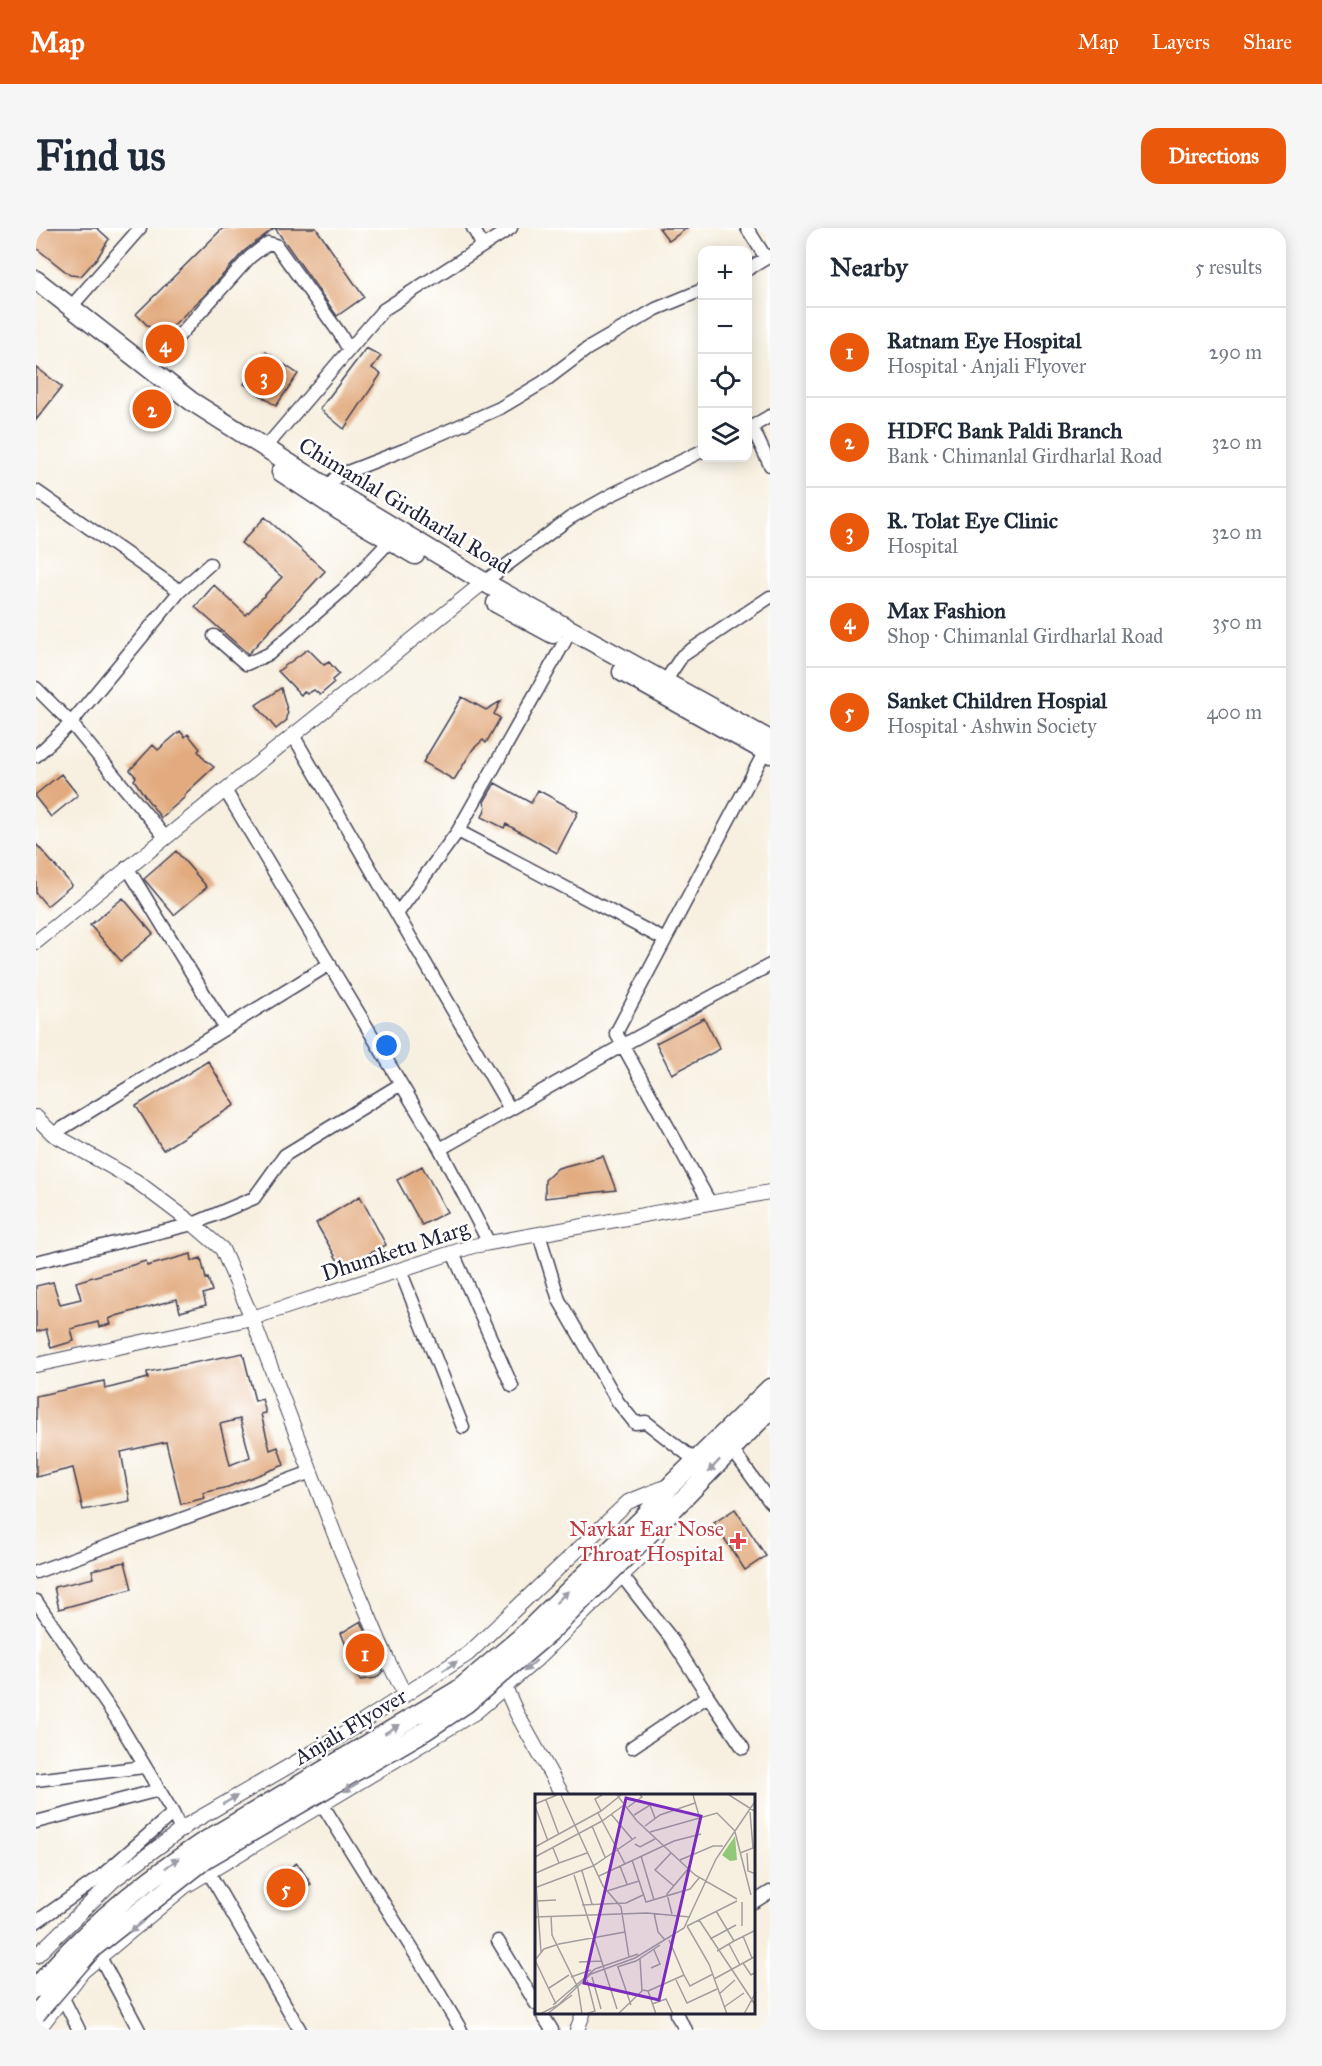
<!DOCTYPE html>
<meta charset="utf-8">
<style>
body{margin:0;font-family:"IM FELL Great Primer",serif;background:#f6f6f7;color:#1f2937}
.controls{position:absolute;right:18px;top:18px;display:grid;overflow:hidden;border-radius:12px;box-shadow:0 3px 15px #0003}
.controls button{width:54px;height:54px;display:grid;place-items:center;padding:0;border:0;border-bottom:2px solid #e0e1e3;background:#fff;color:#1f2937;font:30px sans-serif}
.you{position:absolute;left:351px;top:818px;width:21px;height:21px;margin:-15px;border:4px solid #fff;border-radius:50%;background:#1a73e8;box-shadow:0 0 0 9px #1a73e833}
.badge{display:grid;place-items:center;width:39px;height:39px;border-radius:50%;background:#ea580c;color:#fff;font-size:20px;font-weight:700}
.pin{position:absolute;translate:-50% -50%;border:3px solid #fff;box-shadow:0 2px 6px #0006}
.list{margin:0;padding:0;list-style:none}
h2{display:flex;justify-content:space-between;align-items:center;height:78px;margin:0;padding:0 24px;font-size:26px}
h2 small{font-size:20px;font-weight:400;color:#747a83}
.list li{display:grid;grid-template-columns:39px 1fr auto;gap:18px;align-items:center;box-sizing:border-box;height:90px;padding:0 24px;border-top:2px solid #e0e1e3}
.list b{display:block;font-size:22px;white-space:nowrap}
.list p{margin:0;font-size:20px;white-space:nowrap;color:#747a83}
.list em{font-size:20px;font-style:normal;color:#747a83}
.icon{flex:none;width:33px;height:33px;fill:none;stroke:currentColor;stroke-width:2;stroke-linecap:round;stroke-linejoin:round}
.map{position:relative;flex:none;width:734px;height:1802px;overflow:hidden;border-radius:18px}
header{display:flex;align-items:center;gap:36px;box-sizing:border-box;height:84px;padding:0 30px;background:#ea580c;color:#fff}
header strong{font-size:28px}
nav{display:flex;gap:33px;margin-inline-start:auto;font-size:21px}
.intro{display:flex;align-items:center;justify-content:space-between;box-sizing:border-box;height:144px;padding:0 36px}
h1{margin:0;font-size:42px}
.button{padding:15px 27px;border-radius:18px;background:#ea580c;color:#fff;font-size:21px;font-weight:700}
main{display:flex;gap:36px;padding:0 36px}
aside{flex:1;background:#fff;border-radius:18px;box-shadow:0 3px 15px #0003}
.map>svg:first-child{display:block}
.building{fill:#e2ab7f;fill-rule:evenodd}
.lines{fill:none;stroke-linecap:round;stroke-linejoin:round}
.minor-casing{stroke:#424154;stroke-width:15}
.tertiary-casing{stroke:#424154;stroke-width:16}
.primary-casing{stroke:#424154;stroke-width:21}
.minor{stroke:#fff;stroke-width:12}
.tertiary{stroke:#fff;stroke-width:14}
.primary{stroke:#fff;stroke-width:18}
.primary-bridge-casing{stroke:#424154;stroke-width:21;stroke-linecap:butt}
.primary-bridge{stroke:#fff;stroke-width:18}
.oneway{fill:#9c9ca7}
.health-dot{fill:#e0444e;stroke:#fff;stroke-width:2}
.labels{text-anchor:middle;stroke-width:5;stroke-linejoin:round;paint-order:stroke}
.street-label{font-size:22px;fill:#22223b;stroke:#fff}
.health-label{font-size:22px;fill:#be3a42;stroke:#fff;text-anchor:end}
.inset-road{fill:none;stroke:#a29e9e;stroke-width:1.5}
.view{fill:#7b2cbf;fill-opacity:0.15;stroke:#7b2cbf;stroke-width:3}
.inset-edge{fill:none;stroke:#22223b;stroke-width:3}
</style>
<header>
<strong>Map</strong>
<nav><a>Map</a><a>Layers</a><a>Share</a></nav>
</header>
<div class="intro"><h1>Find us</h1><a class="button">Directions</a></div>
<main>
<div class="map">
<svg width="734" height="1802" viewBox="0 0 734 1802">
<rect width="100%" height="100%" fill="#fff"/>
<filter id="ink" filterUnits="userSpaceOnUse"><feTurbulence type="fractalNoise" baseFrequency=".0167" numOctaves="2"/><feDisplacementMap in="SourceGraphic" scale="12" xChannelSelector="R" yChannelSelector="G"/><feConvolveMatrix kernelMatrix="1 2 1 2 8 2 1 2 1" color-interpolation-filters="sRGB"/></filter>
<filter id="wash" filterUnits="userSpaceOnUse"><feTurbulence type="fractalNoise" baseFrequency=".008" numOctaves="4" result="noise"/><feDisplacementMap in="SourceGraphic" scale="24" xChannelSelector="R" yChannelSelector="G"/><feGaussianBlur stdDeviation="1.35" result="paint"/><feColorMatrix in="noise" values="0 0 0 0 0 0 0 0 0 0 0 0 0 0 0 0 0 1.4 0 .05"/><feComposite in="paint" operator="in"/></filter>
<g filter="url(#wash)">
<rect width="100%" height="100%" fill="#f7f0e0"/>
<g id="blocks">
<path class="building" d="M0 0H61L73 11 62 29 45 48 34 47 0 20Z
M187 0H238L208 23 168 68 124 110 100 86Z
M239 0H280L328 69 301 88Z
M623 0H651L633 13Z
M330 120 345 128 336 140 345 146 308 201 284 181Z
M230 124 262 146 240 178 208 156Z
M0 139 26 159 0 192Z
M229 289 289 343 212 426 159 379 178 357 210 387 246 349 205 315Z
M272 421 288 437 293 434 303 446 296 452 298 455 284 467 278 462 271 466 268 463 265 467 242 443Z
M245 460 252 485 250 489 251 492 240 501 220 477Z
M426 469 450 482 465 473 458 486 464 490 450 515 447 512 437 521 418 552 387 534Z
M144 503 149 509 152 506 164 521 162 523 169 532 178 539 148 567 149 569 125 590 111 571 98 552 100 549 94 542 117 517 122 522Z
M25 546 42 567 15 589 0 570V566Z
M459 555 495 575 502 562 542 584 521 625 470 596 468 600 446 589 450 579 448 574Z
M0 616 36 657 11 678 0 665Z
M140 623 171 659 138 687 108 651Z
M87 670 117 706 85 733 54 697Z
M668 790 684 821 636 846 620 815Z
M172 833 199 877 127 922 100 878Z
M567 928 580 962 509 970V952L522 940Z
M386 938 411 984 386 997 361 952Z
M324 968 350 1017 306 1040 280 995Z
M155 1026 156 1033 165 1030 170 1051 172 1050 176 1063 167 1066 170 1077 144 1084 141 1071 80 1088 73 1091 75 1096 63 1099 62 1094 35 1101 38 1113 15 1120 10 1101 0 1104V1058L17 1054 24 1076 45 1071 40 1054 110 1033 111 1038Z
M207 1125 219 1173 226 1171 230 1185 225 1186 234 1222 242 1219 248 1237 192 1259 167 1265 169 1270 145 1276 130 1214 85 1224 94 1273 47 1282 37 1240 0 1249V1168L68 1153 69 1161 112 1150 111 1144ZM204 1191 214 1229 194 1237 184 1196Z
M699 1281 730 1328 709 1342 678 1295Z
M89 1334 96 1361 23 1381 18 1359 58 1350 56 1342Z
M325 1393 347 1443 340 1450 324 1452 305 1405Z
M261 1635 275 1656 248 1673 234 1652Z"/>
</g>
</g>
<g filter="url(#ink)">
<use href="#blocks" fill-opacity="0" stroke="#424154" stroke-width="1.5"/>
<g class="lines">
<g class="minor-casing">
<path id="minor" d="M437 0 447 18
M711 0 730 30
M712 41 734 28
M34 80 104 0
M113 141 214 29 232 15 240 17 304 106 313 122
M716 199 734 237
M712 201 734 188
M230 219 347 82 475 0
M291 259 301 248 368 222 464 180 506 155 551 121 620 81 666 62
M0 263 144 363
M448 354 534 290 575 267 666 223
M178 408 210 436 233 426 308 361 354 313
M529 413 422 603 629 712
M630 452 646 428 734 369
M0 460 35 495 129 609
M257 507 474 881
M0 528 35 495 144 363 174 336
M189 562 404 921 587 817 734 737
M91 639 189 800
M361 686 422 603
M17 906 294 736
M404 921 453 1015
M674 975 580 805 729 523
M503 1006 523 1072 582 1174 599 1195 610 1194 660 1233
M417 1025 476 1158
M0 1034 157 996 218 970 249 927 365 856
M364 1042 427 1199
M695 1220 734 1274
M0 1344 275 1244
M586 1348 634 1409 672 1468 596 1519
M0 1373 80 1490 137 1585 145 1603
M672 1468 707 1520
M0 1552 108 1539
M286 1576 396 1753 425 1802
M0 1594 123 1562
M173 1645 264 1802
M718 1674 734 1664
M0 1694 63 1650 137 1585
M462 1713 500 1776
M64 1729 103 1802
M27 1770 43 1802
M506 1786 516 1802
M640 1786 650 1802"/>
</g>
<g class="tertiary-casing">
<path id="tertiary" d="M0 714 448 354
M0 889 17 906 100 953 157 996 186 1021 216 1090 305 1323 351 1431 369 1467
M0 1137 216 1090 437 1018 734 964
M469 1459 481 1486 527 1568
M0 1728 78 1652 153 1596 300 1511 432 1426 592 1274 634 1257
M2 1802 47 1743 148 1659 440 1484 500 1432 616 1318 626 1297
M541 1802 547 1786"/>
</g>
<g class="primary-casing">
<path id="primary" d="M0 52 155 173 291 259 448 354 734 512
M245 244 304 283 379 327
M460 375 517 406
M586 444 734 526
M607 1290 636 1256 734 1160
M617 1302 734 1182"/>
</g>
<use href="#minor" class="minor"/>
<use href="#tertiary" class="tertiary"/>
<use href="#primary" class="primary"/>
<g class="primary-bridge-casing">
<path id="primary-bridge" d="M0 1760C46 1703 104 1656 164 1616L422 1462 483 1411 607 1290
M0 1786 57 1720 171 1630 389 1503 431 1475 512 1406 617 1302"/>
</g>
<use href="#primary-bridge" class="primary-bridge"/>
</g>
<defs><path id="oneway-solid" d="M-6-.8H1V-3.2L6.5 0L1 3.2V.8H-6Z" transform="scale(1.5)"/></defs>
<g class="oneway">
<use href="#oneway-solid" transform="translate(678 1238) rotate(133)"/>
<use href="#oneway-solid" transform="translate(526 1369) rotate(-44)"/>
<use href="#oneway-solid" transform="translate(414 1438) rotate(-33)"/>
<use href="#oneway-solid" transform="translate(494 1438) rotate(139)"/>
<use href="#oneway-solid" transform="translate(356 1501) rotate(-31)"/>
<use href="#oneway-solid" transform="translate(315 1559) rotate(149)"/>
<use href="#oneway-solid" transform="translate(194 1572) rotate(-30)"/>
<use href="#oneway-solid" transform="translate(136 1635) rotate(-37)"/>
<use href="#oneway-solid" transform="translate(100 1699) rotate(140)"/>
</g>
</g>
<path class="health-dot" d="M699 1304h6v6h6v6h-6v6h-6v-6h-6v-6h6z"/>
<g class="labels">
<g class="street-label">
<text transform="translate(369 277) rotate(31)" y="8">Chimanlal Girdharlal Road</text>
<text transform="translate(359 1022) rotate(-18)" y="8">Dhumketu Marg</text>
<text transform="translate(314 1498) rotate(-31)" y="8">Anjali Flyover</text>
</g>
<g class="health-label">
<text x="688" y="1308">Navkar Ear Nose<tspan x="688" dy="25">Throat Hospital</tspan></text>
</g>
</g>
<g transform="translate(499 1566)">
<rect width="220" height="220" fill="#f7f0e0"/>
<path d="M200 42 202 66 195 67 187 61Z" fill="#93c779"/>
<path class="inset-road" d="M26 1 68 92 86 113 94 163M82 1 102 27 160 81 202 105M158 1 165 25M194 1 221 18M11 6 24 41M0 10 22 1M0 12 13 47M93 13 107 3 105 1M66 17 60 5 67 1M63 19 90 70M76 20 97 45M99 21 115 11 120 24M57 32 70 63M110 32 125 21 160 9M115 38 182 19 200 37M200 38 216 101M100 50 105 53 120 45M0 53 66 17 86 1M136 59 120 76 139 92M205 59 218 54 215 18M212 59 213 77 221 80M106 62 119 106M0 63 67 27 89 11M97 66 111 108 155 95 164 84M145 66 178 52H188M24 69 52 59M85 72 92 90M0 76 6 158M47 77 57 110M1 79 24 69 18 54M39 81 82 215M64 82 139 47 166 40M2 93 58 72 101 43M72 97 104 87M2 107 21 106M207 108V132M47 111 91 109 108 101M181 117 199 147 221 136M119 119 123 138 130 146M137 120 132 100 153 75M16 122 17 141 43 194 47 220M0 123 112 119 155 123M164 126 221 212M152 132 174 170 192 220M152 132 202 107M208 142 217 164M175 145 201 131M194 150 205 171M182 157 199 147M0 166 9 155 24 150 90 138M0 166 21 210M44 168 67 167M208 169 216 181 221 178M82 173 101 167 125 151M83 173 96 211M116 174 125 170 119 156M149 181 155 192 178 180M36 183 56 176M57 183 66 215M179 185 221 162M141 186 152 209 182 195M14 194 34 181M107 196 113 197 121 220M113 197 149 181 134 146M184 200 200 186M117 210 131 205 138 220M18 211 60 175 103 160M189 213 209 199M5 220 23 211 56 180 100 164 149 134 181 65 221 6M12 220 37 201M51 220 60 217 52 186M83 220 107 197 105 165M209 220 221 198"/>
<path class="view" d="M91 4 166 22 124 206 49 189Z"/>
<rect width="220" height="220" class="inset-edge"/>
</g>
</svg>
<div class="controls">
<button>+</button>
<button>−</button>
<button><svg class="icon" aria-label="locate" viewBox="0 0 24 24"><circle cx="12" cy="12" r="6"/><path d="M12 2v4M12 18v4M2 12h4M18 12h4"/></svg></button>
<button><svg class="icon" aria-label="layers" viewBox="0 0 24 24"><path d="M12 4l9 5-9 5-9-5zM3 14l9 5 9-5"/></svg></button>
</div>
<div class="you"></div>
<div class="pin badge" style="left:329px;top:1425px">1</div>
<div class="pin badge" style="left:116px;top:181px">2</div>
<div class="pin badge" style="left:228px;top:148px">3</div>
<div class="pin badge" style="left:129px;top:116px">4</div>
<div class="pin badge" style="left:250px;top:1660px">5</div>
</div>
<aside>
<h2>Nearby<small>5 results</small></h2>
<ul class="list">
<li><span class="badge">1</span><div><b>Ratnam Eye Hospital</b><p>Hospital · Anjali Flyover</p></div><em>290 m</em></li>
<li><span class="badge">2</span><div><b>HDFC Bank Paldi Branch</b><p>Bank · Chimanlal Girdharlal Road</p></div><em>320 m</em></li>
<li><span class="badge">3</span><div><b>R. Tolat Eye Clinic</b><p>Hospital</p></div><em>320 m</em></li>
<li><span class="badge">4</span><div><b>Max Fashion</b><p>Shop · Chimanlal Girdharlal Road</p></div><em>350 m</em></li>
<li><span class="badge">5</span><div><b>Sanket Children Hospial</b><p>Hospital · Ashwin Society</p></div><em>400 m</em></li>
</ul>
</aside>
</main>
